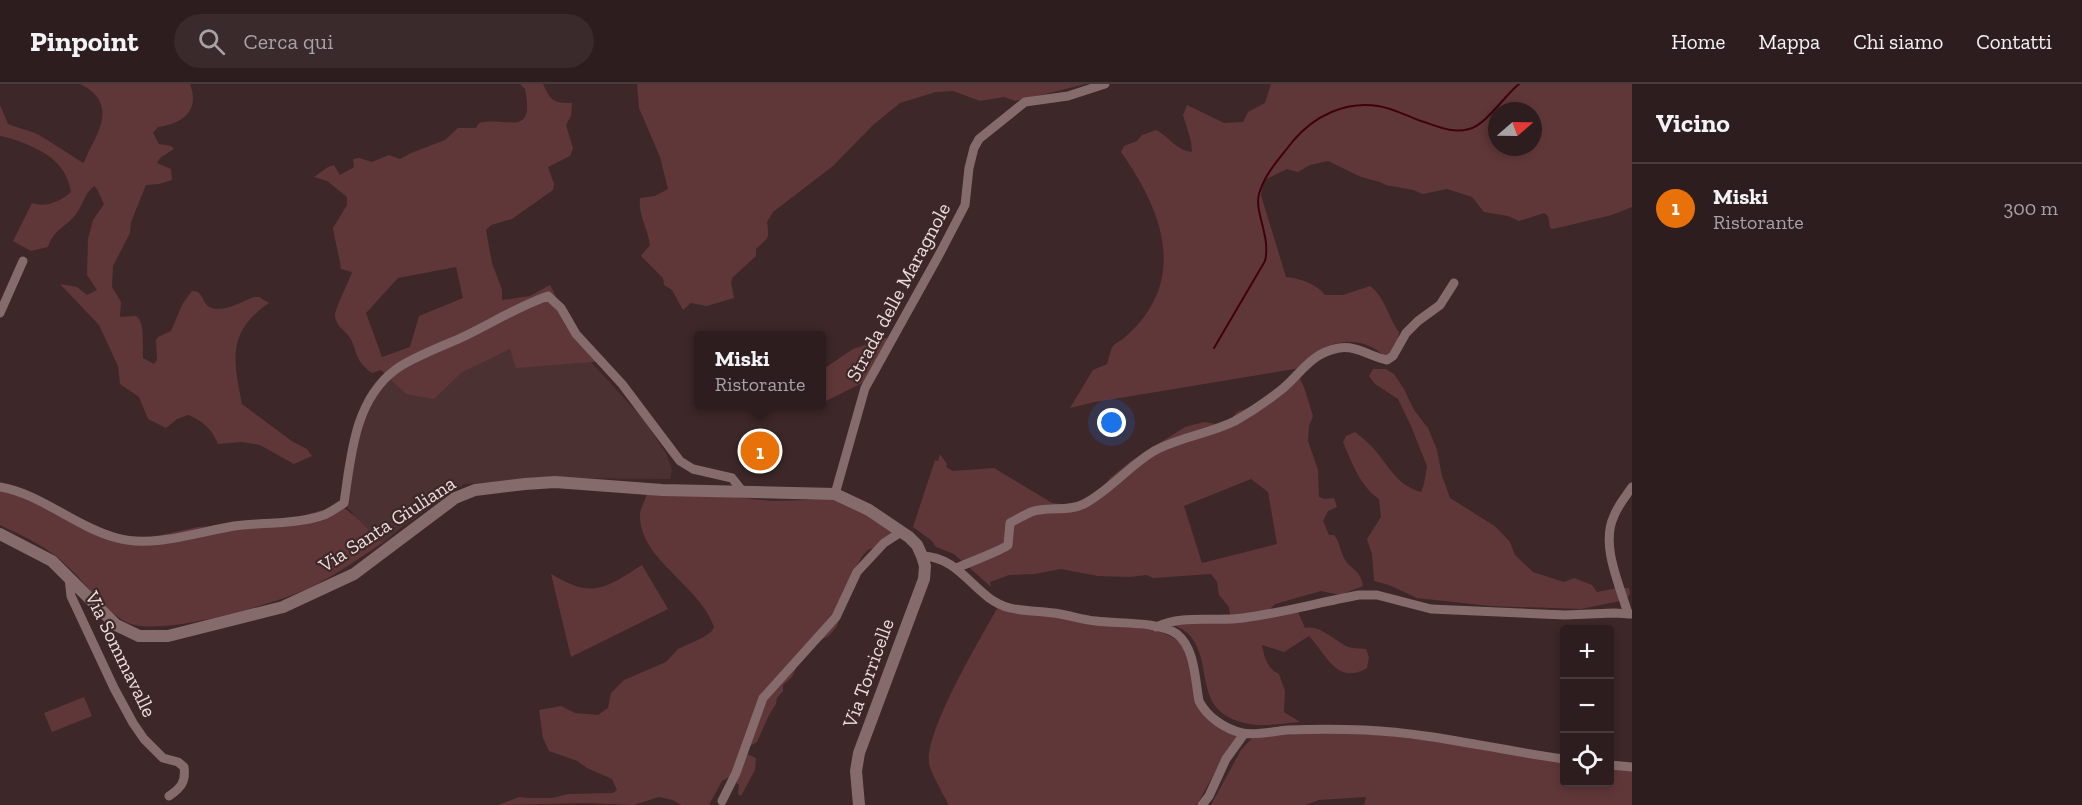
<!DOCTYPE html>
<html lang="it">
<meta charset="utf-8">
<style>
body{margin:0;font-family:"Zilla Slab",serif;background:#3a2a2b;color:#f1f3f6}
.controls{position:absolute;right:18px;bottom:18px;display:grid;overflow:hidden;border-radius:6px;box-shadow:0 3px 9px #0003}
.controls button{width:54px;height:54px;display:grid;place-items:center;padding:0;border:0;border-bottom:2px solid #493b3c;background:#2e1d1e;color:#f1f3f6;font:30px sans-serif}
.compass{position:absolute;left:1488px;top:18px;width:54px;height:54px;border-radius:50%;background:#2e1d1e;box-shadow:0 3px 9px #0003;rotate:70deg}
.you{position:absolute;left:1112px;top:339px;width:21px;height:21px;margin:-15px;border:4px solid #fff;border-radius:50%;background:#1a73e8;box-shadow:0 0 0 9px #1a73e833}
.badge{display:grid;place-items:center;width:39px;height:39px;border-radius:50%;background:#ea580c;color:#fff;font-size:20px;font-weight:700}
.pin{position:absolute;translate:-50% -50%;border:3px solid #fff;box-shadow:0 2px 6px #0006}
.popup{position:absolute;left:694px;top:247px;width:132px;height:78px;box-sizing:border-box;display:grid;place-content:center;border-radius:6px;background:#2e1d1e;filter:drop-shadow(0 2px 4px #0005);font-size:20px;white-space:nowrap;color:#a7a2a4}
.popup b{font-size:22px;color:#f1f3f6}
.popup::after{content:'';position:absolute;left:50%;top:100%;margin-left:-12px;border:12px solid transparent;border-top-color:#2e1d1e}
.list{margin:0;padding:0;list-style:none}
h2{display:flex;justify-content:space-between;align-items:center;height:78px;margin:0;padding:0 24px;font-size:26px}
h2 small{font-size:20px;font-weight:400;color:#a7a2a4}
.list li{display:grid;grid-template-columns:39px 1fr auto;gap:18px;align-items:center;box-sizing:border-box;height:90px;padding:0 24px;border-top:2px solid #493b3c}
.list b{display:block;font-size:22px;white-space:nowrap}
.list p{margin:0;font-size:20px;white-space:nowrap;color:#a7a2a4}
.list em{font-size:20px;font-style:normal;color:#a7a2a4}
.icon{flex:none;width:33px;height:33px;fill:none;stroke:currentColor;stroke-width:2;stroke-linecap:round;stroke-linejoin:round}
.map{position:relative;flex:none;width:1632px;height:721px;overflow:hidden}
header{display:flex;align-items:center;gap:36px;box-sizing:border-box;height:84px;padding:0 30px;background:#2e1d1e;border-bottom:2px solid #493b3c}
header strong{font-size:28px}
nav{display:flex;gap:33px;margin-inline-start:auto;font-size:21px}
.search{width:420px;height:54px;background:#3a2a2b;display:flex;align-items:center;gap:15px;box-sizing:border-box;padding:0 21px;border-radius:33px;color:#a7a2a4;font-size:22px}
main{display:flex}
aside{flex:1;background:#2e1d1e}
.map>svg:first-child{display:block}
.built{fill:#4c3132}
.green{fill:#603739;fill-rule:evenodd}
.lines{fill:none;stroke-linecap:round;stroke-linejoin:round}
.stream{stroke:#40010d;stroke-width:2}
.street{stroke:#856b6c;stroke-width:9}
.secondary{stroke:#856b6c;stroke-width:12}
.labels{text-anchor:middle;stroke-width:4.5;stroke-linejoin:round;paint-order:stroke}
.street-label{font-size:20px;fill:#eddede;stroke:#3d2728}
</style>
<header>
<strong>Pinpoint</strong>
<div class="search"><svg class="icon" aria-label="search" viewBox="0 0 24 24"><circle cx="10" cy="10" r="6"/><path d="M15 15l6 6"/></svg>Cerca qui</div>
<nav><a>Home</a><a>Mappa</a><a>Chi siamo</a><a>Contatti</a></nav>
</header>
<main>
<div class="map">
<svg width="1632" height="721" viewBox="0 0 1632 721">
<rect width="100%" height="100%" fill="#3d2728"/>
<path class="built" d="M568 253 644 336 667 371 672 386 670 395 557 394 464 400 402 443 382 460 347 423 354 371 365 334 378 309 400 286Z"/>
<path class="green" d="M80 0H190C200 27 183 39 158 43L153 49 159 60 171 62 174 65 160 74 157 79 171 85 172 96 159 100 146 101 131 138 130 149 113 182 112 203 121 218 120 233C125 233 131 232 135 232 146 235 142 266 143 274L154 280 157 276 156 256 158 253 171 247 183 219 192 207C205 207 201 221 212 224 225 228 243 217 254 213H259L269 219C227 248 233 275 242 320L293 358 307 365 312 372 294 380 260 361 242 358 218 360C212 345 203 337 188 331L177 335 166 344 148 335 139 313 120 300 118 282 99 241 60 200 77 203 87 211 97 206 87 191 88 155 93 136 104 120 97 105 94 102C84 110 83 121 76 130 65 144 54 145 48 163L31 167 13 157 32 119C46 124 61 117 71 108 69 97 64 86 56 78 46 67 15 54 0 52V21L8 40C18 44 29 46 39 51 54 60 69 70 83 79 87 74 87 69 91 63 105 37 111 15 80 0Z
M520 0H543C551 17 553 19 572 19L571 32 566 41 573 64 570 72 548 83 554 100 553 106 512 135 491 141 486 146 492 179 502 206V216L530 212 550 201 572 244 606 277 516 284 510 265 462 288 434 315 406 310 381 286 372 289C351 274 359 264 347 250 342 244 336 242 335 231 335 225 349 197 352 188L341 185C339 170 335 158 333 144L347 121V113L327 97 314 93 328 83 334 81 340 91 354 83 353 75 359 74 372 78 389 71 400 75 411 69 445 56 458 44H476L479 39C507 32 535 55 525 5ZM456 183 463 214 419 232 410 263 382 273 366 229 398 194Z
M637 0H1086L1016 17 1004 13 980 17 953 7 936 8 900 19 873 41 833 82 773 128 767 138C770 157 768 153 756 165V172L733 193 731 198 734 214 707 222 691 219 683 226 672 206 664 201 663 194 641 172 650 161C648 144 638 132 640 114L655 112 668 105 660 73 639 24Z
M1271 0H1632V123L1612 131 1553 145 1550 144 1548 132 1544 129 1519 137 1508 132 1484 128 1472 113 1447 105 1423 110 1413 106 1386 101 1380 98 1361 93 1328 77 1310 81 1298 88 1287 85 1264 96 1261 111 1263 118 1286 193C1299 194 1317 200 1325 211H1343L1370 202C1385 213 1388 233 1399 248 1398 259 1395 268 1385 273 1359 247 1320 257 1301 284L1095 318 1070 324 1093 286 1107 280C1109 275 1110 266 1113 262 1115 259 1121 257 1124 254 1132 247 1140 239 1146 230 1184 176 1154 115 1121 68L1124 62 1137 57 1142 51 1156 46C1171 54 1175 66 1192 68L1191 57 1183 31 1187 21 1224 39 1243 38 1248 28 1265 19ZM1497 27H1533V63H1497Z
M889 253 864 298 822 319V286L853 265Z
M1373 285H1386L1394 290 1404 305 1414 326 1428 344 1437 366 1442 392 1450 414 1496 443 1510 458 1515 471 1533 488 1564 498 1574 494 1592 501 1597 508 1618 504H1629L1630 510 1625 516 1581 525 1490 522 1417 514 1389 501 1374 497 1372 470 1367 455 1381 433 1379 415C1360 402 1352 379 1343 358L1346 352 1355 348C1364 355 1372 362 1379 371 1392 388 1400 402 1421 408L1424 400 1427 382 1411 342 1398 315 1375 300 1369 292Z
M1299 293 1304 303 1313 332 1309 342 1308 357 1318 386 1319 413 1325 415 1334 414 1337 423 1328 427 1323 437 1329 451H1334C1340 458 1340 466 1344 474 1349 485 1361 485 1363 502L1340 511 1321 507 1275 520 1269 526 1296 523 1305 544C1320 541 1334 556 1346 562 1351 565 1360 564 1366 565L1369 573 1367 584C1337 602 1326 570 1309 552L1284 568 1262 561C1264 572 1267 585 1279 590L1285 607 1284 628 1300 638C1284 639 1265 643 1249 640 1192 629 1214 585 1192 554 1186 546 1178 543 1169 539L1231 537 1229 523 1219 511 1217 498 1211 490 1153 494 1146 491 1130 493 1098 492 1061 485 1035 490 1009 491 990 498 991 503 954 470 936 463 932 457 913 443 935 376 938 377 940 370 947 380 946 383 953 387 994 384 1052 419 1070 421 1101 406 1111 393 1131 377 1185 343 1204 338 1221 341 1228 339 1237 328 1260 320ZM1251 395 1268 408 1277 460 1202 479 1184 422Z
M3 399 109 447 130 454H147L198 443 252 439 305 431 340 421 356 433 382 459C354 478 326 498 295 510 262 523 157 554 126 538 102 525 86 499 66 481 48 463 23 452 0 441V404Z
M647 408 725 412 772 417 837 415 846 418 898 450 887 459 868 466 863 471 856 483 837 542 829 552 813 560 800 576 792 593 783 601V607L777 614 776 620 769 631 757 658 750 662 747 670 756 674 755 686 741 712 738 710 739 700H737L735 693 731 692 722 697 709 721H681L673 716 659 713 634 721 587 719 498 721 519 713 529 714H552L568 710 613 709 617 706 612 695 587 684 577 677 549 667 543 654 539 626 561 622 575 629 598 631 608 624 611 609 624 596 666 578 678 565 702 554 711 548 714 543C700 501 638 475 640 430 641 422 646 416 647 408Z
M642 481 668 525 571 573 551 490C593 515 604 505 642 481Z
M998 523 1015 528 1159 547 1178 556 1185 566 1201 622 1240 650 1227 666 1198 719 1195 721H949C944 712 930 687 929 679 925 647 981 553 998 523Z
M84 613 92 632 52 648 44 629Z
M1351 647 1496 665 1564 679V698H1610V683L1632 685V721H1364L1366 713 1319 716 1305 721H1211L1241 666 1254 652Z"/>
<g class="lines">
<path class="stream" d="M1214 264 1265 177C1271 152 1254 128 1259 110 1265 89 1280 74 1293 57 1314 32 1345 17 1378 22 1392 24 1407 32 1421 37 1437 42 1452 50 1469 45 1486 41 1504 12 1519 0"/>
<path class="street" d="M0 229 23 177
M0 403C42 410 75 443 117 454 152 464 198 448 234 442 264 438 295 441 324 431 331 428 338 423 344 419 351 373 354 317 395 286 410 274 446 261 465 252 492 239 519 222 548 212L561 224 576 250 622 300 680 377 693 385 732 394 743 408
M835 410 865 304 940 169 965 121 969 84 974 64 979 55 1025 18 1068 12 1105 0
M922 472C963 473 974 515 1010 524 1027 528 1044 527 1060 530 1072 532 1084 536 1096 537 1118 540 1159 537 1177 550 1195 564 1195 596 1199 617 1207 633 1225 645 1242 649 1256 652 1274 647 1288 646 1313 645 1340 645 1365 646 1432 649 1498 666 1564 675
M957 484C967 479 1003 466 1008 461L1010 439C1017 435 1024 431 1031 428 1048 422 1068 428 1084 420 1110 406 1129 382 1154 367 1179 353 1209 350 1235 337 1251 328 1267 317 1281 306 1300 291 1310 269 1339 264 1356 261 1371 273 1387 276L1393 272 1406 249 1418 237 1440 221 1454 199
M69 494 71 512 114 604 133 639 144 655 163 674 178 678 184 683C186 698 181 704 169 712
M1628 530C1620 501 1600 461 1614 432 1618 421 1626 412 1632 403
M1156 543C1183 530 1214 538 1243 534 1282 529 1320 518 1359 511H1377L1431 525 1565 531 1614 529 1632 530
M1610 681 1632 683
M722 717 736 689 763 614 836 533 857 488 884 459 901 448
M1202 721 1209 712 1226 675 1244 650"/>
<path class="secondary" d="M0 450 52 477 116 541 139 552H168L283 523 354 490 455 414 475 406 525 400 555 398 662 406 835 410 869 426 909 453 917 461 922 472 925 482 924 495 859 669 856 687 859 721"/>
</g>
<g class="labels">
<g class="street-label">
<text transform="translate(898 208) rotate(-62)" y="7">Strada delle Maragnole</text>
<text transform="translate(387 440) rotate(-33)" y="7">Via Santa Giuliana</text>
<text transform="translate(121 570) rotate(64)" y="7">Via Sommavalle</text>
<text transform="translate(868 589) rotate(-70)" y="7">Via Torricelle</text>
</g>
</g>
</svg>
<div class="controls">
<button>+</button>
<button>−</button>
<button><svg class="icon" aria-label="locate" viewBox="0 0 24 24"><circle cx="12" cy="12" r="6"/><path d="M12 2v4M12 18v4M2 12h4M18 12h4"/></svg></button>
</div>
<svg class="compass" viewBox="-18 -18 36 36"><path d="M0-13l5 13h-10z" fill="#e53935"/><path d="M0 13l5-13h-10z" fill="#a7a2a4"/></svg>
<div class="you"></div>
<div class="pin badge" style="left:760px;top:367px;background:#e8710a">1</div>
<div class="popup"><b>Miski</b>Ristorante</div>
</div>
<aside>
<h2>Vicino<small></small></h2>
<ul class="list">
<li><span class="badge" style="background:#e8710a">1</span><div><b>Miski</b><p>Ristorante</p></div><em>300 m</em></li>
</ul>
</aside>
</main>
